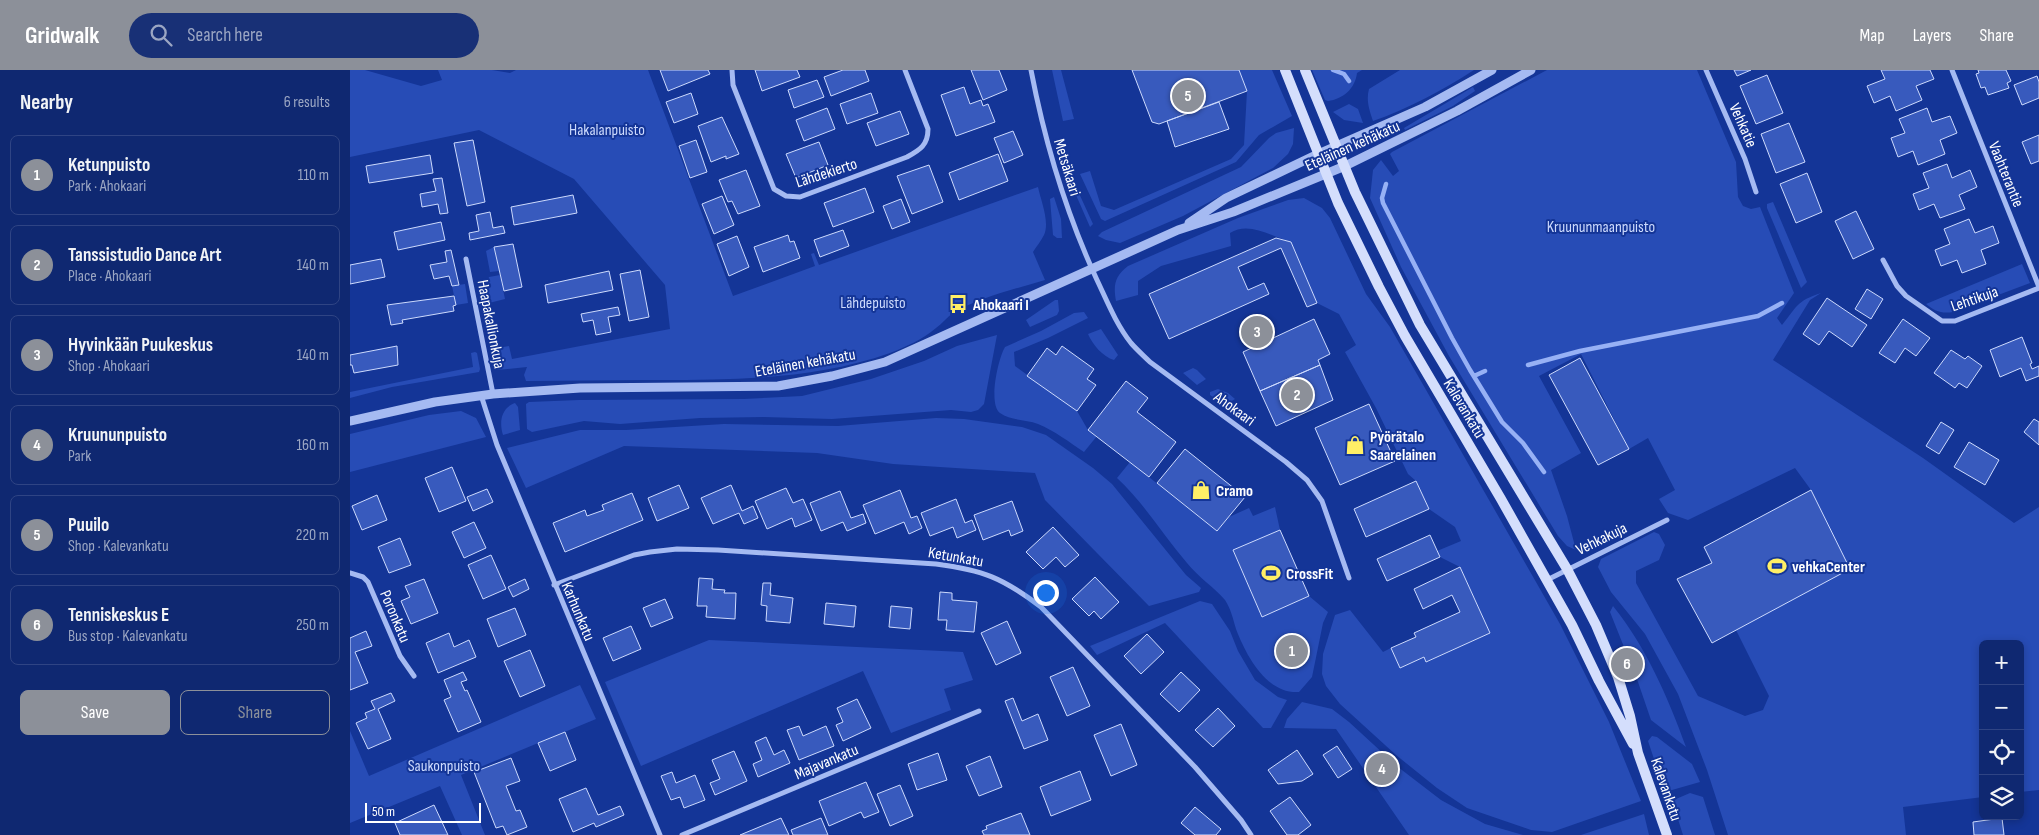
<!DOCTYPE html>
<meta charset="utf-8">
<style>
body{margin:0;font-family:"Sofia Sans Condensed",sans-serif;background:#183076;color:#f1f3f6}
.controls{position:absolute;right:15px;bottom:15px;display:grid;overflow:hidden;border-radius:8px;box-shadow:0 2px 8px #0003}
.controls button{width:45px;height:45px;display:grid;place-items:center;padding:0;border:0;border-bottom:1px solid #2f4484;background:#0f2871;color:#f1f3f6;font:25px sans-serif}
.scale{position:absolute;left:15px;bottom:12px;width:116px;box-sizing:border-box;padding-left:5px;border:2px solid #fff;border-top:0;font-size:14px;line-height:18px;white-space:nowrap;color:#fff;-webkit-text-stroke:4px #143597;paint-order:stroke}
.you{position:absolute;left:695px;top:522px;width:18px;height:18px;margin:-12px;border:4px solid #fff;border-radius:50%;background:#1a73e8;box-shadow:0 0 0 8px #1a73e833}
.badge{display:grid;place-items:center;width:32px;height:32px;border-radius:50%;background:#8c9099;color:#fff;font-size:16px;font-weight:700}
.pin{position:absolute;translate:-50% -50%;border:2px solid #fff;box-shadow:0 1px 5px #0006}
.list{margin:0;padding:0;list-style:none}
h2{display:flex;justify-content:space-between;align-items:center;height:65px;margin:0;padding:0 20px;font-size:21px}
h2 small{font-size:16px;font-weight:400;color:#9ba6c3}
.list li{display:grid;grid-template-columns:32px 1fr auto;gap:15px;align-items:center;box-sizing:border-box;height:80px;margin:0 10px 10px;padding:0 10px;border:1px solid #2f4484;border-radius:8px}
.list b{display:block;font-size:19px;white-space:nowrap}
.list p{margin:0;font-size:16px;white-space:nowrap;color:#9ba6c3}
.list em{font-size:16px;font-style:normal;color:#9ba6c3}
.actions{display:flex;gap:10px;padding:15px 20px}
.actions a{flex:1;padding:11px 0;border:1px solid #8c9099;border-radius:8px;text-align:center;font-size:18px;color:#8c9099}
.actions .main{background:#8c9099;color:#fff}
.icon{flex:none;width:28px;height:28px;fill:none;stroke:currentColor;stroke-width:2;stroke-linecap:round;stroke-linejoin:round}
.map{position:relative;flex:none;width:1689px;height:765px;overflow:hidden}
header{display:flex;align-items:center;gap:30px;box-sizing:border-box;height:70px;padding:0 25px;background:#8c9099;color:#fff}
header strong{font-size:24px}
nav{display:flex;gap:28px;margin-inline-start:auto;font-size:18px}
.search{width:350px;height:45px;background:#183076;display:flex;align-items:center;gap:12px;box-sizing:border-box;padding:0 18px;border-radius:28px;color:#9ba6c3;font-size:19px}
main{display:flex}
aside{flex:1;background:#0f2871}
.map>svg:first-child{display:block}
.green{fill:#274cb6}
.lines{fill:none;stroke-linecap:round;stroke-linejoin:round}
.stream{stroke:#97b1f5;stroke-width:4.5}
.building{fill:#385abd;stroke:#cddafd}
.minor{stroke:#a5baf2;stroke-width:5}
.tertiary{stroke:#a5baf2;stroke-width:9}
.secondary{stroke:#d4defc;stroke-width:10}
.labels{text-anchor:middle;stroke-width:4;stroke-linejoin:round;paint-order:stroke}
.street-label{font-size:16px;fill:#fff;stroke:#143597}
.park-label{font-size:16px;fill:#cddafd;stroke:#143597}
.poi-label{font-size:16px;font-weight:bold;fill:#fff;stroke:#143597;text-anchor:start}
</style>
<header>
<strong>Gridwalk</strong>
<div class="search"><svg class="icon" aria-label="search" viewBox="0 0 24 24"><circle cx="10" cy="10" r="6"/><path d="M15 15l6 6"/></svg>Search here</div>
<nav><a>Map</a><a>Layers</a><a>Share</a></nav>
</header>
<main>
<aside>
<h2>Nearby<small>6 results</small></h2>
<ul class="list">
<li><span class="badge">1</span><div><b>Ketunpuisto</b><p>Park · Ahokaari</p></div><em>110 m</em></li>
<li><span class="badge">2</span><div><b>Tanssistudio Dance Art</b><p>Place · Ahokaari</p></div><em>140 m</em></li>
<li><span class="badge">3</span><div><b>Hyvinkään Puukeskus</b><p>Shop · Ahokaari</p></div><em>140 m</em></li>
<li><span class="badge">4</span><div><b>Kruununpuisto</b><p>Park</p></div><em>160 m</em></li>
<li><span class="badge">5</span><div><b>Puuilo</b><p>Shop · Kalevankatu</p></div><em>220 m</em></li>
<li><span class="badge">6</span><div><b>Tenniskeskus E</b><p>Bus stop · Kalevankatu</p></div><em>250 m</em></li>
</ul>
<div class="actions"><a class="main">Save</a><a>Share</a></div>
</aside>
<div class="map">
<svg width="1689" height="765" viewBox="0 0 1689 765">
<rect width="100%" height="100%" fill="#143597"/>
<path class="green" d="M0 0H15L71 16 92 10 88 0H142L160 3 166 0H298L383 226 465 196 461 184 464 183 469 195 688 117C691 131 700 152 694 165 691 171 686 177 683 182L695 210C665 219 631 227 603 243 597 247 592 254 586 258 573 269 556 277 540 283 460 311 377 310 293 310 254 310 215 311 176 311L174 305 177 297 147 300 142 279 159 276 162 289 320 259 315 215 224 109 129 60 0 87Z
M702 0H711L724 49 713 51Z
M889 0H922L942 46 909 65 886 92 755 151 751 149 730 104 740 101 751 136 764 140 881 89 894 75 897 21Z
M962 0H1012L1007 3C1005 19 993 29 978 31L975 30Z
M1050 0H1124C1093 20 1058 39 1023 51 1019 39 1016 30 1019 19Z
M1197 0H1347L1386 92 1388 127 1393 136 1401 139 1410 137 1444 223 1427 248 1432 255C1447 237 1446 231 1471 223L1460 230 1423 290 1573 388 1664 453 1689 437V720L1670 722V574H1633V727L1553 737 1556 765H1378L1357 700 1328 624 1295 564 1261 522 1248 497 1251 489 1304 462 1309 464 1315 475 1309 490 1286 501V513L1348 626 1395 646 1413 640 1419 626 1386 560 1461 420 1445 398 1338 450 1318 443 1309 429 1325 420 1298 368 1279 379 1231 284 1189 306 1231 383 1201 400 1217 446 1226 480 1217 476 1208 466 1099 286 1051 197 1020 128 1023 100 1031 90 1043 106 1049 101 1040 84 1042 82Z
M1123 17 1125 21 1103 36 1055 60 1054 58Z
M999 34 1008 39 1013 53 994 50 983 42Z
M944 58 943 74 938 84 923 98 833 146 770 173 756 170 748 166 752 162 891 97 919 68 926 63Z
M722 108 743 154 740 157 719 109Z
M704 127 711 149 712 168H707L703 165 700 129Z
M954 128 972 138 980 148 1016 224 1040 257 1210 554 1259 652 1291 731 1202 762 1181 760 1117 738 1087 718 1046 685 990 634 976 616 972 604 973 584 985 545 1000 540 1033 582 1041 578 1050 598 1074 587 1077 592 1140 563 1110 497 1090 487 1087 481 1111 471 1105 457 1079 439 1066 411 1058 404 1026 338 995 282 1006 275 989 244 967 233 941 172C920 166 899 151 880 163L881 176 811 196 788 211V225L766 231C763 215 765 206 778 196L888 148 938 130Z
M1423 132 1457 212 1451 218 1417 138V134Z
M144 177 149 201 140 202 136 181Z
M1672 194 1680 213 1603 242C1591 244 1585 241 1576 234Z
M150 205 155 229 139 233 134 232 132 229 139 207Z
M115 214 118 233 106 235 102 216Z
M705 230H708L709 241 707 245 680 257 676 250Z
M734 242 738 248 698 268 664 282 665 296 727 341 738 360 747 366 734 382C719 372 705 361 688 354 676 349 661 351 650 343 638 334 648 289 655 277L691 261 724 243Z
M751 259 768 285 764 290C753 287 742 274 738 264Z
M647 265 634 334 628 340 621 342 601 340 482 349 414 347 350 348 270 354 234 351 182 362 177 359 176 334 179 332 229 330 394 329 452 326 521 309 574 291 607 276Z
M125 282 127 283 130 299 129 302 42 317 0 328V322L123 297 121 283Z
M843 298 847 300 856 309 847 315 833 303Z
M868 319 878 323 885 329 875 335 860 325V322Z
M165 333 168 337 170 360 153 365C149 352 151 338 165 333Z
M111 341 126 348 136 367 0 402V364L79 345Z
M586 348 614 349 672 357 696 365 743 398 762 414 836 505 851 518 849 522 799 536 695 430 685 403 543 394 467 383 274 376 176 418 157 378 230 360H276L374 354 488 356Z
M780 392 867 461 879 447 899 438 903 446 925 437 930 460 883 481 912 547 959 526 978 542 973 553 962 607 949 622C916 624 896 585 886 559 883 549 881 539 875 530 864 517 848 507 837 493 813 465 794 433 767 408Z
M850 531 862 534 880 561 888 581 905 610 928 627 937 630 921 658H913L815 553 747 585 740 576Z
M1263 536C1296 577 1318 627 1336 677L1301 650 1288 612 1260 542Z
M359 570 613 582 623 610 594 619 601 640 541 663 513 601 291 696 255 612Z
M230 615 246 649 111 705 135 765H112L90 716 0 753V661L19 706Z
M952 632 982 639 999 652 1048 697 1091 730 1135 754 1173 765H1059L986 659 934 658 937 649Z
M1302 666 1307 667 1342 694 1350 712 1315 722 1298 671Z
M1340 723 1353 727 1365 765H1333L1327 746 1323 745 1319 732Z
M1294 744 1299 765H1231Z"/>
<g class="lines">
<path class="stream" d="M983 0 994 4 999 11
M1036 114 1032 128 1033 133 1102 268 1120 300 1152 352 1173 373 1194 402
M1178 295 1230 281 1408 246 1432 233
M1124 306 1135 301"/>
</g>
<path class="building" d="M310 0H358L360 4 318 21Z
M405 0H447L450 7 412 21Z
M493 0H515L519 11 481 26 474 7Z
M621 0H649L657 20 633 30Z
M782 0H889L897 21 809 54 802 52Z
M1384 0H1401L1387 6Z
M1531 0H1580L1584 9 1566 16 1572 30 1546 41 1540 26 1524 33 1517 16 1535 9Z
M1628 0H1656L1661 11 1657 13 1659 18 1638 25 1635 17 1631 18 1626 4 1629 3Z
M1417 5 1433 43 1406 54 1390 16Z
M1687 6 1689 12V28L1672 35 1664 15Z
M467 10 474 27 444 38 438 20Z
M614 17 620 34 631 30 633 36 638 34 645 52 606 66 591 25Z
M341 23 348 44 324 53 316 32Z
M521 23 528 43 497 54 490 34Z
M869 32 879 59 825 77 817 51Z
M477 38 485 59 454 71 446 50Z
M1577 38 1582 52 1600 46 1607 63 1590 70 1595 84 1568 95 1563 81 1548 87 1541 68 1555 63 1549 49Z
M550 41 559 64 526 76 517 53Z
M372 47 389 84 376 89V86L361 92 348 56Z
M1439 53 1455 92 1426 103 1411 64Z
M663 61 673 85 654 93 644 68Z
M1689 65V91L1681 94 1672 72Z
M123 70 135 132 117 136 104 73Z
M346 70 357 102 340 108 329 76Z
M469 72 478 95 446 108 436 84Z
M648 84 658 111 609 130 599 103Z
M80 85 83 103 19 113 16 96Z
M1597 94 1602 108 1620 100 1627 117 1609 125 1615 139 1590 148 1584 134 1569 140 1563 124 1579 118 1573 103Z
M579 95 593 132 562 144 547 106Z
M396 100 410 136 388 144 382 131 378 132 369 110Z
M1457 103 1472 142 1446 153 1430 114Z
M92 108 98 143 90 144 88 134 72 137 70 124 86 121 83 109Z
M515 118 524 142 483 157 474 133Z
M223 125 227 143 164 155 161 137Z
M372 126 384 155 364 164 352 134Z
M551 129 560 152 542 159 533 136Z
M1506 141 1524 179 1503 189 1485 151Z
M140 142 143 158 153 156 155 163 120 170 119 163 129 161 126 145Z
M1619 149 1625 163 1643 156 1649 173 1631 180 1636 194 1612 203 1607 190 1591 196 1585 180 1600 174 1594 159Z
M91 152 95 170 48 180 44 162Z
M493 160 499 176 470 187 464 170Z
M438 165 440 172 444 171 450 188 413 202 404 177Z
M387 166 399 197 379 206 367 174Z
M926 168 941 172 967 233 957 237 931 178 888 197 898 220 914 213 919 224 819 269 799 224Z
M163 174 172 217 154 221 144 177Z
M101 180 109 215 102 216 99 206 84 209 80 195 97 192 95 181Z
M31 189 35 207 0 214V195Z
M290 200 299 247 279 251 270 204Z
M259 201 263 220 198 233 195 215Z
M1517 219 1533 229 1521 249 1505 239Z
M104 226 106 235 103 236 104 241 52 250 53 253 41 255 37 235Z
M1477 228 1517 255 1502 277 1479 261 1469 275 1453 264Z
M268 237 270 245 258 247 261 262 246 265 243 250 233 252 231 244Z
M964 249 980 284 968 290 970 295 910 321 893 282Z
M1553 249 1580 268 1566 286 1555 278 1545 293 1529 283Z
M1672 267 1682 293 1680 294 1682 299 1689 296V306L1676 311 1671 298 1650 307 1640 280Z
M47 276 48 295 4 303 2 295H0V285Z
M712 276 744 299 737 309 746 315 727 341 677 306 697 278 706 285Z
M1601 280 1615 289 1618 286 1632 296 1617 318 1609 313 1605 318 1584 303Z
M1230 288 1279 379 1248 395 1199 305Z
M970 295 983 330 926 356 910 321Z
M776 311 798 328 787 342 826 372 799 407 738 360Z
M1019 334 1045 391 990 415 965 358Z
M1684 349 1689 352V375L1674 362Z
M1591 352 1604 360 1589 384 1576 376Z
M1619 372 1649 390 1635 415 1604 397Z
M835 379 895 427 867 461 807 413Z
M102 397 116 431 89 442 75 408Z
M1066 411 1079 439 1016 467 1004 439Z
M329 415 339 438 307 451 298 428Z
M381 415 392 441 403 436 408 448 394 454 389 443 363 454 351 428Z
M436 418 443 433 453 429 462 450 445 457 442 448 417 459 405 431Z
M137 419 143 432 123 441 117 427Z
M550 420 561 448 567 446 572 458 559 464 554 452 525 464 513 435Z
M1461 420 1500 499 1362 573 1327 509 1362 493 1354 477Z
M490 421 501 448 513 444 516 453 497 461 493 452 471 461 460 433Z
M282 423 293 450 215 482 203 453 235 440 237 446 254 440 252 435Z
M27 425 37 450 12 460 2 436Z
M606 429 615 453 622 450 626 460 607 468 603 457 580 466 571 443Z
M662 431 673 461 661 466 659 460 633 470 624 445Z
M124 452 136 478 114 488 102 462Z
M703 457 729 485 715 497 706 487 693 499 676 482Z
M930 460 959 526 912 547 883 480Z
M1080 465 1090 487 1037 511 1027 489Z
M50 468 61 495 39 503 28 477Z
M141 485 156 519 133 529 118 495Z
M1110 497 1140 563 1076 592 1074 587 1050 598 1041 578 1066 567 1064 563 1110 542 1102 525 1073 539 1064 519Z
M745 507 769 532 751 549 744 541 739 546 722 529Z
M349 508 363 509 362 519 375 520 374 523H386L385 549 356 547 357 536H347Z
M74 509 88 543 61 554 51 531 60 527 55 516Z
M175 509 179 519 163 527 158 517Z
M413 513H421L420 525 443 528 440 553 416 551 417 536 411 535Z
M590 522 602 523V530L627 532 624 562 596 560 597 550H588Z
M315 529 323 548 301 557 293 538Z
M476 533 506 536 504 557 474 554Z
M541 536 562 538 560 559 539 557Z
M165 538 176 565 148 577 137 549Z
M657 551 671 583 646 595 631 563Z
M281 556 291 579 263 591 253 568Z
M16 561 22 576 5 582 18 613 0 620V568Z
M99 563 104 577 119 570 126 587 88 603 76 573Z
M797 564 814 582 791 604 774 586Z
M180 580 195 616 170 627 154 591Z
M723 597 740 636 717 646 700 607Z
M113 602 117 610 111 612 115 621 117 620 131 652 108 662 94 630 101 627 94 610Z
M831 602 850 620 829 642 810 624Z
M41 623 45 631 28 639 41 669 18 679 6 653 17 648 15 643 25 639 21 631Z
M663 628 672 651 688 644 698 670 674 679 655 631Z
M507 629 521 658 493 671 486 655 493 652 487 638Z
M868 638 885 656 863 677 845 660Z
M771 654 787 695 761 706 744 665Z
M449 656 453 666 476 656 484 676 449 690 437 660Z
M215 662 226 690 200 701 188 673Z
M416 667 424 685 434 680 440 693 408 707 403 694 412 690 405 672Z
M987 676 1002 699 988 708 973 685Z
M947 680 963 704 952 711 928 714 918 700Z
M384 681 397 711 365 725 360 713 370 709 362 690Z
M588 683 597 710 567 720 558 694Z
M640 686 652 717 629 726 616 696Z
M161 688 170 711 156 716 166 741 170 740 177 757 157 765 153 756 146 758 124 702Z
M730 701 741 730 701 746 690 717Z
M322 702 326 713 345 705 355 730 334 738 330 727 321 730 311 706Z
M516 712 529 742 514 748 511 742 479 756 469 731Z
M550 715 563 746 540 756 527 724Z
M236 718 248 745 270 736 274 745 246 757 244 753 223 762 209 729Z
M940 727 961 755 948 765H937L920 741Z
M84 735 98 765H50L45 753Z
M845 737 871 759 866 765H845L831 753Z
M671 743 680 765H634L632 761 637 759 636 756Z
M431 748 439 765H390Z
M471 748 478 765H443L441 760Z
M1652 748 1654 765H1624L1623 752Z"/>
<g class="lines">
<path class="minor" d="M382 0 383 15 424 119 436 126 450 127 557 87C570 80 578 75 578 59L555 0
M681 0C695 73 716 143 747 210 757 231 766 254 781 273 787 280 794 286 800 292L936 392 957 410 972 431 999 508
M1356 0 1395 89 1406 122
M1602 0 1689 217
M116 189 143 324
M1533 190 1547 216 1556 226 1592 251H1605L1689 218
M131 325 147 375 310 765
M0 503 13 507 18 512 50 586 64 606
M1197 510 1317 450
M204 515 284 485 300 482 327 479 368 480 586 494C633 500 653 508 691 537L845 697 891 750 901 765
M332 765 629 641"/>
<path class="tertiary" d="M839 153 876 128 968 84 1075 37 1142 0
M0 351 85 332 143 324 230 318 428 316 482 306 535 292 828 160 883 142 995 96 1107 41 1181 0"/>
<path class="secondary" d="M935 0 988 133 1029 217 1055 266 1151 429 1222 555 1249 611 1283 674
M955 0 1005 122 1070 255 1217 499 1246 555 1268 607 1280 646 1288 683 1317 765"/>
</g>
<defs>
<g id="bus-bare" transform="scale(1.5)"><path d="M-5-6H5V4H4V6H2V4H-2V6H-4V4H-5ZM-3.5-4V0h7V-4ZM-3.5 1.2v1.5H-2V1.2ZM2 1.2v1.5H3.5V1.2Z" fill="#ffef66" stroke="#143597" stroke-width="2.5" paint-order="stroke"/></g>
<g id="shop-bare" transform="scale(1.5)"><path d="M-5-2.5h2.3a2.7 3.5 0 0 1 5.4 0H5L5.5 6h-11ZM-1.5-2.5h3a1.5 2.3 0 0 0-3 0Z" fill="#ffef66" stroke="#143597" stroke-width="2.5" paint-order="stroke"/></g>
<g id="stadium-bare" transform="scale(1.5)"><path d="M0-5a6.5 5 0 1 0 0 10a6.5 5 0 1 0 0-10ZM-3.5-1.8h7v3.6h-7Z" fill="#ffef66" stroke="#143597" stroke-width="2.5" paint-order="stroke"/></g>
</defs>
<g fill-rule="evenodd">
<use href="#bus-bare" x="608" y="234"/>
<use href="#shop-bare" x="1005" y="375"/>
<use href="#shop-bare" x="851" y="420"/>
<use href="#stadium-bare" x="1427" y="496"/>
<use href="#stadium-bare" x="921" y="503"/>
</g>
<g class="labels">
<g class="street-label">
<text transform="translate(1394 55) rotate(66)" y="6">Vehkatie</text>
<text transform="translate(1002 75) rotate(-24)" y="6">Eteläinen kehäkatu</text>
<text transform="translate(718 97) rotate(73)" y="6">Metsäkaari</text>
<text transform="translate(476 102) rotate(-18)" y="6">Lähdekierto</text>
<text transform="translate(1657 104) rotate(68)" y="6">Vaahterantie</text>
<text transform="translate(1624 228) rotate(-19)" y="6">Lehtikuja</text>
<text transform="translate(142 254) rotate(79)" y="6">Haapakallionkuja</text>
<text transform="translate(455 292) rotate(-10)" y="6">Eteläinen kehäkatu</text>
<text transform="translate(885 338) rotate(36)" y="6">Ahokaari</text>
<text transform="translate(1115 338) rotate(59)" y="6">Kalevankatu</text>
<text transform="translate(1251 468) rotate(-26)" y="6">Vehkakuja</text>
<text transform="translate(606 486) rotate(10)" y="6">Ketunkatu</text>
<text transform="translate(229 541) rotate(67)" y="6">Karhunkatu</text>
<text transform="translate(46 546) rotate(67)" y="6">Poronkatu</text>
<text transform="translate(476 691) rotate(-23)" y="6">Majavankatu</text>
<text transform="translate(1317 719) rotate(71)" y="6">Kalevankatu</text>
</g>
<g class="park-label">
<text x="257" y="65">Hakalanpuisto</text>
<text x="1251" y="162">Kruununmaanpuisto</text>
<text x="523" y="238">Lähdepuisto</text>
<text x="94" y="701">Saukonpuisto</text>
</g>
<g class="poi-label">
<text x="623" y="240">Ahokaari I</text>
<text x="1020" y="372">Pyörätalo<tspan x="1020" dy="18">Saarelainen</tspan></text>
<text x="866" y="426">Cramo</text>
<text x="1442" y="502">vehkaCenter</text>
<text x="936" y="509">CrossFit</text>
</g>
</g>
</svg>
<div class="controls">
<button>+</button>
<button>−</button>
<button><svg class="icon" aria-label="locate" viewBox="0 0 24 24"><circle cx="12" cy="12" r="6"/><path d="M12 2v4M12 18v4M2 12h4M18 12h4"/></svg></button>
<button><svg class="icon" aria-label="layers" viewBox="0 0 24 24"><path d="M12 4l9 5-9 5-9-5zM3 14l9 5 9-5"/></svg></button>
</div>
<div class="scale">50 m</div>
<div class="you"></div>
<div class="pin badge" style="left:942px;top:581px">1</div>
<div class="pin badge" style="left:947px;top:325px">2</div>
<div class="pin badge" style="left:907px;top:262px">3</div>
<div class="pin badge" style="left:1032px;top:699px">4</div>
<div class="pin badge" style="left:838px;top:26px">5</div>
<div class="pin badge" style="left:1277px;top:594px">6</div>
</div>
</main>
